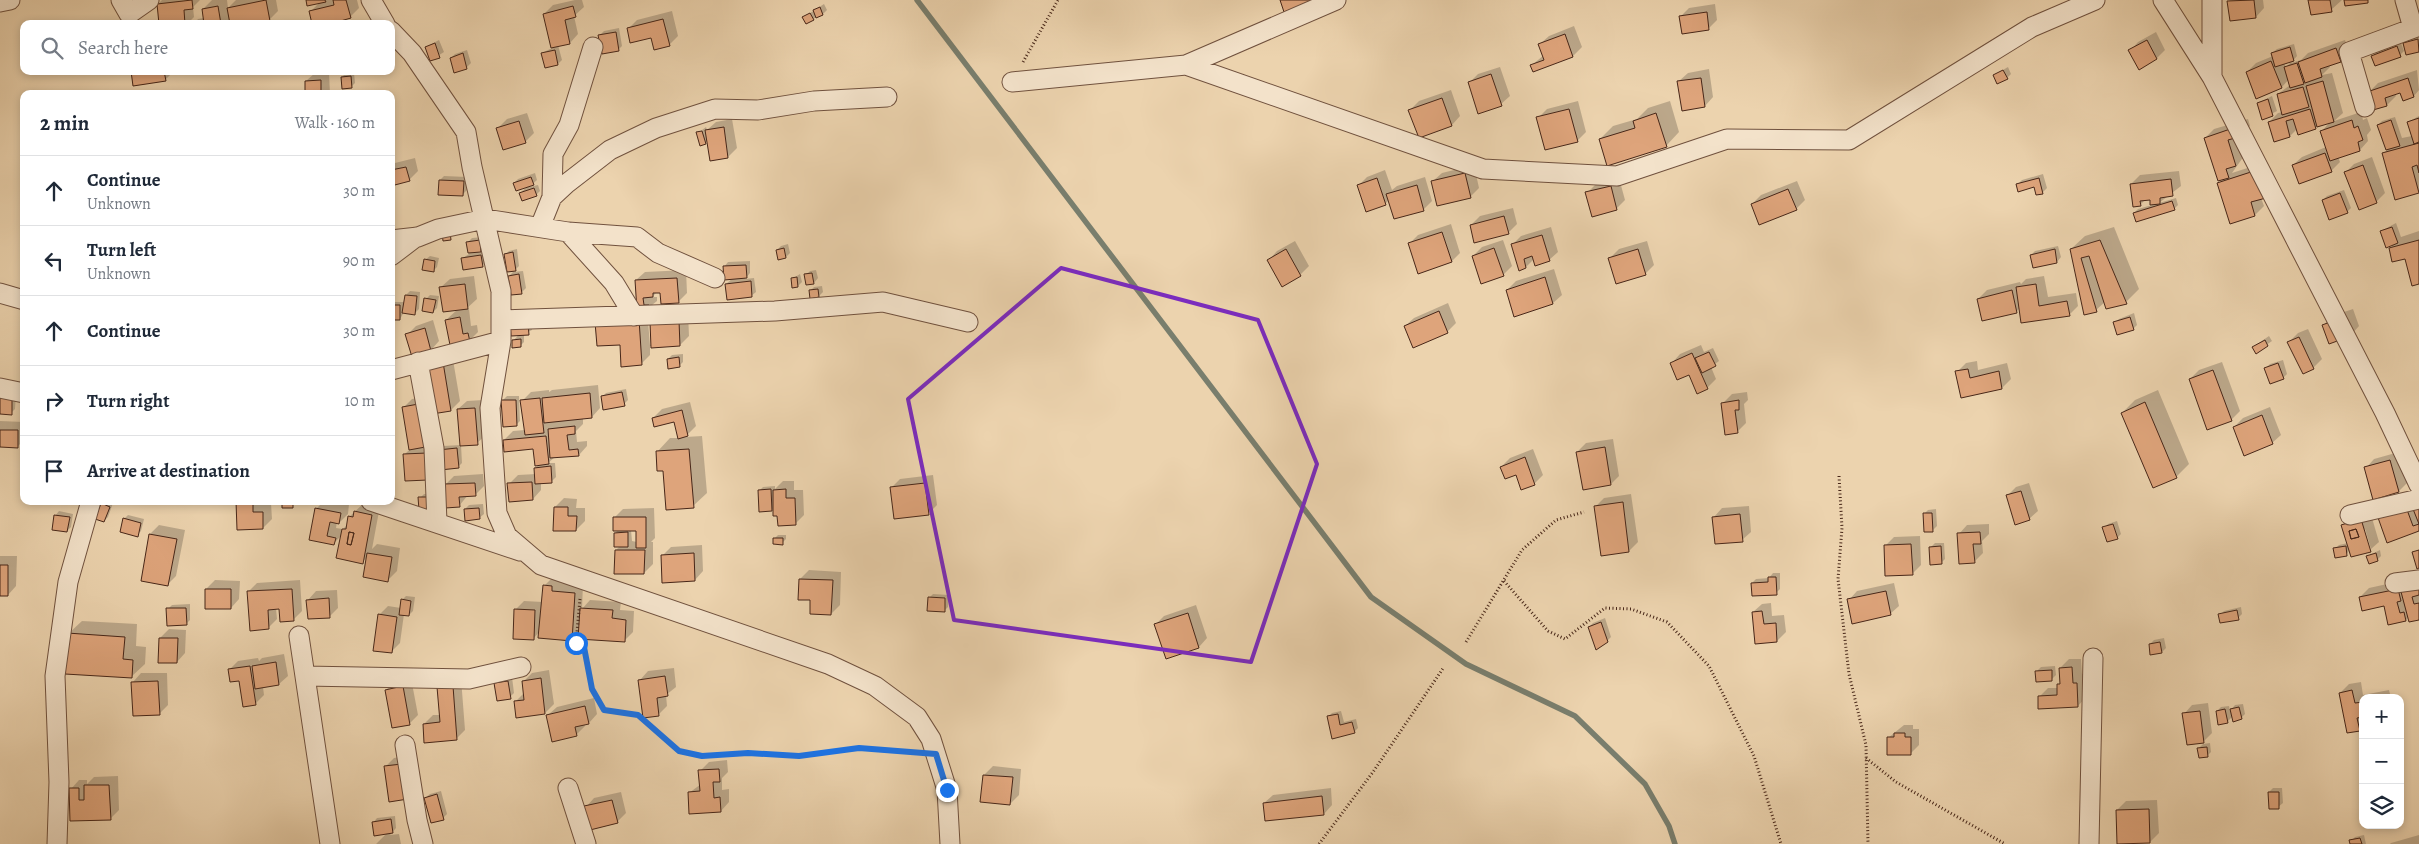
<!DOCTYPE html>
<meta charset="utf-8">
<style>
body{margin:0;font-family:Alegreya,serif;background:#f6f6f7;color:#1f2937}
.controls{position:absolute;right:15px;bottom:15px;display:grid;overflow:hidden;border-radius:10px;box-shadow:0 2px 8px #0003}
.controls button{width:45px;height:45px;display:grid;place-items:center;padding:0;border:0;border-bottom:1px solid #e0e1e3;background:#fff;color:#1f2937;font:25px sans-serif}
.stop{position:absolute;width:15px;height:15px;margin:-11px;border:4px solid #1a73e8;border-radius:50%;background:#fff}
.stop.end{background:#1a73e8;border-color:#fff;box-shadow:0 1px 5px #0008}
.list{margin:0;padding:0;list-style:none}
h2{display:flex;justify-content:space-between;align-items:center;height:65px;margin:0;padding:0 20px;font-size:21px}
h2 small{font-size:16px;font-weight:400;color:#747a83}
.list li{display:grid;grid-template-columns:32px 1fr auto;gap:15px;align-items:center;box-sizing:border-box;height:70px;padding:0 20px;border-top:1px solid #e0e1e3}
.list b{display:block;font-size:19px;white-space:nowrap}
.list p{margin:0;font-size:16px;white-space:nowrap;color:#747a83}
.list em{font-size:16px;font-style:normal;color:#747a83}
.icon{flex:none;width:28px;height:28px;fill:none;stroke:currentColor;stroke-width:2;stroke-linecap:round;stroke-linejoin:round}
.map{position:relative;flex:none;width:2419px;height:844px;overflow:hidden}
.search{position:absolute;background:#fff;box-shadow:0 2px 8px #0003;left:20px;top:20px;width:375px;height:55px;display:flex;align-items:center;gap:12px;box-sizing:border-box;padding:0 18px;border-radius:10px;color:#747a83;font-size:19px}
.panel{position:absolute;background:#fff;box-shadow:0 2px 8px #0003;left:20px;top:90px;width:375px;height:415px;border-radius:10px}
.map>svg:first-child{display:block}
.shadow{fill:#0003;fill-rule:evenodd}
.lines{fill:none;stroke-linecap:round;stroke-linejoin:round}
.stream{stroke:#797e6d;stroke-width:5.5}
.building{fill:#dea47b;stroke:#472618;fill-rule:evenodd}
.minor-casing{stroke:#70513e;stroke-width:21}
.path{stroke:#472618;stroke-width:3;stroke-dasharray:1 2.5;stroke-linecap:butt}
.minor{stroke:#f3e2ca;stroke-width:19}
.route{stroke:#1a73e8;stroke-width:6}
.marked{fill:none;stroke:#7b2cbf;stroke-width:4;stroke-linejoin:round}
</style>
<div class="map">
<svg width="2419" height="844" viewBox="0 0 2419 844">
<rect width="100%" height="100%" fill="#ecd3ae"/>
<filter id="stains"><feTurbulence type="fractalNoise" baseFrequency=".004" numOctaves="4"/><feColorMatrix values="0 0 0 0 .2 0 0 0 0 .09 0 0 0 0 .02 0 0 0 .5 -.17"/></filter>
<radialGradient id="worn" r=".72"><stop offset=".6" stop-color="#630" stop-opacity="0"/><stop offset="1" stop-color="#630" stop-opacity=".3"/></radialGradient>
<path class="shadow" d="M162 0H200L193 7 194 17 187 24H160L158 4Z
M212 0H227L228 8 236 0H276L278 11 269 20 231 24H194L198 19 204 18 203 9Z
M307 0H357L359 8 350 17 310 12 320 2Z
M575 0H582L584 7 574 16 578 34 570 43 558 45 562 60 558 64 542 53 552 48 544 14 553 5Z
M2229 0H2263L2264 8 2256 17Z
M2309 0H2342L2331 10Z
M824 4 827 10 823 14 813 19 804 17Z
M1715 4 1717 20 1708 29 1680 17 1689 8Z
M672 11 678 36 669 45 628 29 637 20Z
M1574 26 1582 47 1573 56 1532 65 1544 55 1540 44 1549 36Z
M619 28 622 46 618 50 600 35 604 31Z
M2156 32 2165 50 2157 58 2139 68 2130 51 2138 42Z
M2419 36V50L2407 54 2404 43 2408 39Z
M439 40 444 52 431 60 426 47Z
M2345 40 2349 52 2340 61 2329 65 2330 67 2322 75 2332 73 2343 113 2334 121 2361 112 2363 120 2367 118 2371 130 2367 135 2368 141 2360 150 2338 157 2340 162 2331 171 2293 165 2302 157 2326 147 2321 132 2330 122 2315 128 2297 129 2290 136 2275 141 2269 122 2278 113 2283 112 2278 94 2290 85 2289 79 2282 87 2257 97 2247 72 2256 63 2273 56 2272 53 2277 49 2294 44 2297 56 2291 63 2301 60 2308 53ZM2292 61 2286 67 2284 63Z
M2401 43 2404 51 2400 55 2372 57 2376 52Z
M467 50 471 63 467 67 455 71 451 58 455 54Z
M1500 67 1510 96 1501 104 1469 83 1478 74Z
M2008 67 2011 74 2007 78 1994 75Z
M1709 69 1713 97 1705 106 1679 81 1688 73Z
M2417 70 2419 90 2414 96 2403 99 2401 91 2395 93 2396 96 2387 105 2374 109 2369 92 2378 83Z
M132 71H174L165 80Z
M329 72 330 94H307L306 81 315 73Z
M346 73H354L355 83 351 87 342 77Z
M1451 90 1460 116 1452 125 1419 137 1410 110 1419 101Z
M2272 96 2277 111 2263 118 2258 103Z
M1578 101 1586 132 1577 141 1538 118 1547 109Z
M1670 101 1679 132 1666 146 1600 139 1613 126 1637 119 1648 108Z
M527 113 534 133 525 142 498 128 507 119Z
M2419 116V191L2418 192 2384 153 2387 150 2378 125 2382 121 2395 117 2402 138 2412 136 2408 122Z
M732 119 737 148 728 157 708 140 705 143 698 133 706 127 707 130 716 122Z
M2248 119 2250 126 2241 134 2244 156 2232 173 2266 162 2261 198 2264 206 2255 215 2231 222 2219 183 2224 178 2205 138 2214 129Z
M2372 157 2385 193 2376 202 2346 172 2354 164Z
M415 158 418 171 409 180 391 185V164Z
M1474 165 1479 188 1470 197 1433 181 1442 173Z
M1385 170 1392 190 1397 186 1425 177 1432 201 1423 210 1389 200 1385 204 1358 186 1367 177Z
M2179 171 2181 186 2159 203 2176 198 2178 205 2174 209 2134 213 2138 209 2152 205 2151 199H2146L2140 205 2131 184 2140 175Z
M535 173 537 180 529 187 538 185 540 191 536 195 520 193 528 186 514 183 518 179Z
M2043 174 2047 188 2042 193 2035 186 2018 184 2022 180Z
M444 176 467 177V190L463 194 440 180Z
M1619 178 1625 200 1616 209 1587 193 1596 184Z
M1797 181 1805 200 1796 209 1752 204 1761 195Z
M2344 190 2351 208 2347 212 2323 200 2327 196Z
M1513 208 1517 224 1508 233 1471 225 1480 216Z
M2396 223 2401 237 2419 231V283L2406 258 2390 248 2395 243 2381 231Z
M1451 224 1460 253 1452 261 1409 244 1418 235Z
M1551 227 1558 252 1549 260 1534 259 1526 267 1512 245 1521 236Z
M2114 227 2139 289 2126 302H2105L2096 310 2071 249 2085 236Z
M483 237 484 246 478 253 485 252 486 262 482 266 463 258 469 254 467 243 472 238Z
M1503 240 1512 266 1503 275 1473 256 1482 247Z
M1295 241 1309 266 1300 275 1269 260 1277 251Z
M1647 241 1654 265 1645 274 1610 258 1619 249Z
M788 244 790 253 786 257 777 250 781 246Z
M2058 246 2061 257 2057 262 2034 267 2031 255 2035 251Z
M517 249 519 266 515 270 505 255 509 251Z
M430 256 439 258 437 267 433 271 425 260Z
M750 261V273L745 279 754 278 756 292 751 296 726 284 733 278 724 267 728 262Z
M1554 269 1562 295 1553 303 1507 290 1516 281Z
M686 270 687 293 678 302 661 291 657 292 652 297H657V301L647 309 650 345 688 312 689 336 680 345 650 346V355L641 364 636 280 645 272Z
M816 270 818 278 814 283 806 275 810 271Z
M523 271 526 288 522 292 509 276 513 272Z
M800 274 802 282 798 286 792 279Z
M474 276 477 299 466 309H469L471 326 477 325 478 332 469 341 446 320 458 309 441 287 450 279Z
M2044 276 2048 297 2076 293 2078 306 2069 315 2020 308 2016 312 1978 299 1987 290 2020 282 2021 284 2026 279Z
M822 286 823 292 819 296 810 291 814 287Z
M410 291 420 292 419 309 415 313 404 312 400 319H391V302H405L406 295Z
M430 295 439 296 437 308 433 312 426 299Z
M1448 303 1456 323 1447 332 1405 326 1414 318Z
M2353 309 2359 326 2351 335 2324 325 2332 316Z
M2134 313 2137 325 2133 329 2115 323 2119 319Z
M433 320 439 341 431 350 413 355 407 335 416 326Z
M532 320V330L524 334V342L520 346 514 340Z
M2308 329 2322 359 2313 368 2289 342 2298 333Z
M2269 336 2272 341 2256 352 2253 347Z
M1701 345 1704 352 1713 348 1719 361 1711 367 1716 379 1707 388 1690 374 1672 363 1680 354Z
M452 354 460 401 451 410 435 412 437 470 405 454 410 449 403 408 412 399 431 396 426 366Z
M683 354V362L679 366 668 359 672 355Z
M2283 360 2287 374 2283 378 2266 368 2270 364Z
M1977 361 1978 370 2007 363 2011 379 2002 388 1962 396 1957 372 1966 363Z
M2222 362 2240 411 2231 420 2190 379 2199 370Z
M598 385 600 408 592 417 583 418V424L576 431 577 442 587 441V446L579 455 555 457 548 463H555L556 477 552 481 541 482V490L533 499 509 484 518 475 536 474 535 468 540 464 535 448 504 440 513 431 525 430 522 401 531 392 549 390V392L552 390Z
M626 389 628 400 624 404 602 397 606 393Z
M2158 390 2189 464 2176 477 2122 413 2135 400Z
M1747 392 1748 400 1744 404 1746 423 1737 432 1723 403 1732 394Z
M16 395 15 409 11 413H0V397Z
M507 396H519L520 421 516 425 503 400Z
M483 400 486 435 477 443 461 445 462 463 458 467 439 450 443 446 461 445 458 409 467 401Z
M690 402 696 426 685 437 702 436 707 493 693 506 664 469 657 452 670 438H680L675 421 653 418 662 409Z
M2270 407 2281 435 2272 443 2234 427 2243 418Z
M0 421 24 422V440L17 447 0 446Z
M391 422 393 438 391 440Z
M1613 439 1619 476 1611 484 1577 452 1586 443Z
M1533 449 1543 475 1534 484 1501 467 1510 458Z
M2399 452 2408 482 2399 491 2374 498 2366 468 2374 459Z
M483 474 484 486 475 495H468L459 506 445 485 454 476Z
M933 475 937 505 928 514 891 488 900 479Z
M783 481H794V490H803L804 515 795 524 779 514 774 507 772 510 759 491 763 487 775 486V489Z
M2029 483 2038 511 2029 519 2007 496 2016 487Z
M424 494H434V504L420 498Z
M1631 494 1638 542 1629 551 1595 507 1604 498Z
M564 498 577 499 576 508H585V521L576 530 555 507Z
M105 501 113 503 108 517 104 521 102 504Z
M237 501 271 503 272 519 263 528Z
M324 501 349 504 348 514 339 523 337 522 336 528 343 529 348 524 349 517 364 503 380 506 372 549 377 544 400 548 397 571 388 580 368 557 362 562 342 535 334 543 311 539 316 509Z
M483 504 484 514 479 518 465 509 469 505Z
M2419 505V530L2378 513Z
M1749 506 1751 532 1742 540 1714 517 1722 508Z
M654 508 655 538 651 542H653V564L644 573 616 550 620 546 615 533 618 530 615 517 623 509ZM631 530H637V542L632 541Z
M1936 509 1937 526 1933 530 1924 514 1928 510Z
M59 511 73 514 71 527 67 531 55 516Z
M2370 511 2379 542 2371 549 2365 529 2346 555 2335 549 2339 545 2348 543 2343 525 2352 516Z
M128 515 144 519 141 531 137 535 124 519Z
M2117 521 2121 534 2117 538 2104 528 2108 524Z
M1989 524V534L1982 541 1983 553 1974 562 1959 534 1967 525Z
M159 525 185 530 176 576 167 585 142 580 150 534Z
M778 535H786V539L782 543 774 539Z
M1920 536 1921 565 1912 574 1885 546 1894 537Z
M1935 543H1944L1945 559 1941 563 1931 547Z
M702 545 703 571 695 580 662 556 671 547Z
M2380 550 2381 556 2377 560 2368 556Z
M0 556H17L16 586 8 595H0Z
M809 570 841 572 840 605 831 614 812 599 800 579Z
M1773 573H1780V589L1776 593 1752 583 1756 579 1769 578Z
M553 577H560V583L583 584 582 609 590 600 621 602 620 610 634 611 633 632 624 641 580 631 571 640 540 631 533 639 515 610 524 601 543 602 544 586Z
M2419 577V618L2409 617 2406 620 2385 605 2360 597 2369 588Z
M215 580 240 581 239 599 231 608 206 589Z
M300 580 302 611 293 620 280 608H276L277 619 268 628 248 592 257 583Z
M1894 583 1899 606 1890 614 1849 600 1857 591Z
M337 590 338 608 330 616 308 600 316 591Z
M933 594 949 595 948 607 944 611 929 598Z
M406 596 415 597 413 611 409 615 404 614 400 643 391 652 379 615 388 606 401 608 402 600Z
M1771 603 1772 616 1784 615 1786 632 1777 641 1753 612 1762 604Z
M190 604V620L186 624 168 609 172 605Z
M1196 605 1207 638 1199 647 1166 658 1155 625 1164 616Z
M2241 607 2242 614 2238 618 2220 615 2224 611Z
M1605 618 1611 637 1607 641 1589 627 1593 623Z
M82 621 137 624 136 646 146 647 145 664 131 677 68 634Z
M169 629 186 630 185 653 177 662 160 638Z
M2164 638 2166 648 2162 652 2150 644 2154 640Z
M284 654 288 676 279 684 263 687 264 695 255 704 240 679 230 669 238 661 258 658 259 661 262 658Z
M2069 659H2081L2082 674H2085L2086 697 2078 706 2039 697 2048 688H2058L2061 682 2060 668Z
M2055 666 2056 675 2052 679 2037 671 2041 667Z
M674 668 676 687 666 695 667 706 658 715 640 680 648 671Z
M549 670 554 704 545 713 515 702 524 693 523 682 532 673Z
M141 673H167L168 705 159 714 133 682Z
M512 677 514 693 510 697 496 683 500 679Z
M411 678 418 715 409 724 386 690 395 681Z
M461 678 465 730 456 739 424 724 433 715H441L439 688Z
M2361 682 2363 695 2389 690 2391 698H2363V726L2359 730 2340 693 2349 684Z
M594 698 597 714 589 723 584 724 585 726 576 735 548 715 557 707Z
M2208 703 2212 733 2203 742 2184 714 2192 705Z
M2243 704 2245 714 2241 718 2233 716 2227 722 2217 711 2221 707 2229 706 2230 711 2235 705Z
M1341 711 1344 722 1356 719 1358 728 1354 732 1333 737 1328 717 1332 713Z
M1904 725H1913V729H1919V745L1910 754 1888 738Z
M2210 743 2211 752 2207 756 2199 748 2203 744Z
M411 755 416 789 385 767 394 758Z
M727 760 728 772 722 778V790L729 789V802L721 811 689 793 701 784 700 771 709 762Z
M993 766 1021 769 1019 795 1010 804 984 775Z
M118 776 119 810 110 819 71 820V789L79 780H87V784L94 777Z
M1331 788 1332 805 1324 814 1264 803 1273 795Z
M2273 788H2282L2283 803 2278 807 2269 792Z
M441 791 447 814 443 818 425 798 430 794Z
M621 792 626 813 617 822 586 807 594 798Z
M2157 800 2159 833 2150 842 2117 810 2126 801Z
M395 816 396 828 390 835 399 834 401 844H376L387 833 373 823 377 818Z
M2364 835 2366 844H2351V841L2355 837Z
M2419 835V844H2390L2391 843Z"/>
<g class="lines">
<path class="stream" d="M917 0 1371 597 1466 664 1575 716 1645 784 1669 826 1675 844"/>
</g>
<path class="building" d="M192 0 193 9 184 10 185 24H159L157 4Z
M266 0 270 21 255 24H230L227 8Z
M306 0H325L326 2 307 6Z
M333 0H346L351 18 330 24H312L309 11 334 5Z
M1280 0H1316L1284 12Z
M2254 0 2256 18 2230 21 2227 1Z
M2308 0H2330L2332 12 2311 15Z
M2344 0H2368V3L2345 6Z
M218 6 221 24H204L202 9Z
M573 6 576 17 565 20 570 44 551 48 543 14Z
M820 7 823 15 816 18 813 10Z
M1707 12 1709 30 1682 34 1679 16Z
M810 13 814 20 806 24 802 17Z
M663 19 670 46 654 50 651 38 630 43 627 28Z
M616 32 619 51 602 54 598 35Z
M1565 34 1573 57 1533 72 1530 65 1544 60 1538 44Z
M2418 39 2419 52 2406 55 2403 43Z
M2147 40 2157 59 2139 70 2128 50Z
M435 43 440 58 430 61 425 47Z
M2397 46 2401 57 2375 66 2371 56Z
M2290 47 2294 61 2275 67 2271 53Z
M2336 48 2341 62 2320 69 2322 77 2305 83 2298 62Z
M555 50 558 65 545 68 541 53Z
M463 53 467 69 454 73 450 58Z
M2271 61 2282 88 2256 99 2246 72Z
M2297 63 2304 84 2290 88 2284 67Z
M2003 70 2008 79 1997 84 1993 75Z
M131 71H164L166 81 133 86Z
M1491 74 1502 106 1478 114 1468 82Z
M351 76 352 88 342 89 341 77Z
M1701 78 1705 107 1682 111 1677 81Z
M2408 78 2414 97 2403 101 2400 93 2385 98 2387 106 2373 110 2367 92Z
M321 80V94H305V81Z
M2323 81 2334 122 2317 127 2306 86Z
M2303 87 2309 107 2282 115 2277 94Z
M1442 98 1452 126 1419 138 1408 110Z
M2268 99 2273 116 2262 120 2257 103Z
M1569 109 1578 142 1545 150 1536 117Z
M2310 109 2316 129 2298 135 2293 119 2286 121 2290 137 2274 142 2268 122Z
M1656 113 1667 147 1607 166 1599 139 1635 128 1633 121Z
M2419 118V142L2414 144 2407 122Z
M2352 120 2354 128 2358 126 2363 140 2358 142 2360 151 2330 161 2320 131Z
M2391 120 2400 146 2386 150 2377 125Z
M519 121 526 143 503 150 496 128Z
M2239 126 2242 136 2228 140 2236 166 2226 169 2229 178 2218 181 2204 138Z
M724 127 728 158 710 161 705 130Z
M702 131 706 144 700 146 696 132Z
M2419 143V173L2417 165 2412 167 2419 193 2395 200 2382 153Z
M2325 153 2332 172 2299 184 2292 165Z
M2363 165 2377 203 2359 210 2344 172Z
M406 167 410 181 391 186V170Z
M2257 170 2266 198 2251 202 2255 216 2230 224 2217 183Z
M1465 173 1471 198 1437 206 1431 181Z
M531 177 534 185 516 191 513 183Z
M1377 178 1386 205 1366 212 1357 185Z
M2039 178 2043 194 2036 195 2034 187 2018 192 2016 184Z
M2171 179 2173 196 2160 198V204L2150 205V200L2140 201 2141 206 2133 207 2130 184Z
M439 180 464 181 463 196 438 195Z
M1417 185 1424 211 1394 219 1386 194Z
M1611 186 1617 210 1592 217 1585 192Z
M534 188 537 196 522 201 519 193Z
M1788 189 1797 210 1759 225 1751 204Z
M2340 193 2348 213 2329 220 2322 200Z
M2172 201 2175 210 2136 222 2133 213Z
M1504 216 1509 234 1474 243 1470 225Z
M2392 227 2398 243 2386 248 2380 231Z
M450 232 451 240 443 241 442 233Z
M1442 232 1452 262 1418 274 1408 243Z
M1542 235 1550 261 1535 266 1532 256 1524 259 1526 268 1519 271 1511 244Z
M480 240 481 252 468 253 466 242Z
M2100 240 2127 304 2106 309 2089 256 2081 258 2097 312 2084 315 2070 249Z
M2419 240V284L2412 286 2405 259 2392 262 2389 248Z
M784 248 786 258 778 260 776 250Z
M1494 248 1504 276 1481 284 1472 256Z
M1286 249 1301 276 1282 287 1267 260Z
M1638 249 1646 275 1616 284 1608 258Z
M2055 249 2057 263 2033 268 2030 255Z
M513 252 516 271 507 272 504 254Z
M481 255 483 267 463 270 461 258Z
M424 259 435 261 434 272 422 270Z
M746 265 747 278 724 280 723 266Z
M812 273 814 284 806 285 804 274Z
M519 274 522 294 511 295 508 276Z
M797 277 798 287 792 288 791 278Z
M1545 277 1553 304 1514 317 1506 290Z
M677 278 679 303 661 304 660 293H653V297L643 298 644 305H649V311H637L635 280Z
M751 281 752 297 727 300 725 284Z
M465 284 468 309 443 312 439 287Z
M2036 284 2039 306 2067 301 2070 316 2021 323 2016 287Z
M818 289 819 297 810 299 809 290Z
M2012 290 2017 313 1982 321 1977 299Z
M405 295 417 296 415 315 402 313Z
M424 298 436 300 433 313 422 311Z
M391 305H400V320H391Z
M1439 311 1448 333 1413 348 1404 326Z
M460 317 463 334 468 333 470 342 450 345 445 320Z
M2130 317 2134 330 2117 335 2113 322Z
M2344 317 2351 336 2329 344 2322 325Z
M639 319 642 365 621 367 620 345 597 346 595 322Z
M679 321 680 346 651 348 650 322Z
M528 323 529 335 511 336 510 324Z
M425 328 431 351 412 357 405 334Z
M2299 337 2314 369 2303 374 2287 342Z
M521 339V347L512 348V340Z
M2265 340 2268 346 2256 354 2252 347Z
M1709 352 1716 366 1702 373 1695 358Z
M1692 353 1708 389 1697 394 1689 375 1677 380 1670 363Z
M679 357 680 367 668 369 667 359Z
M443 362 451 411 432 414 424 365Z
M2278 363 2284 379 2270 384 2264 368Z
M1968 369 1970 378 1999 371 2002 389 1961 398 1955 371Z
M2213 370 2232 421 2207 430 2189 379Z
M622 392 625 406 603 410 601 396Z
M590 393 592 418 544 423 542 398Z
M0 398 12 399V415L0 414Z
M540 398 544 433 525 435 520 400Z
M501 400H516L517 426 503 427Z
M1739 400V410H1735L1738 433 1725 435 1721 403Z
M2145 402 2177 478 2153 488 2121 413Z
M424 403 431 446 409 450 402 407Z
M475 408 478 445 460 446 457 409Z
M682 410 688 436 678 439 674 422 654 427 652 418Z
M2262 415 2273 444 2244 456 2233 427Z
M575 426V434L567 435 569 450 578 449 579 456 550 458 548 429Z
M0 430H18V448L0 447Z
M546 436 549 464 535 466 533 449 504 452 503 440Z
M1605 447 1611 485 1583 490 1576 452Z
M457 448 459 468 440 470 438 450Z
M689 449 694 508 666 510 663 471H657L656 451Z
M427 453 428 480 405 481 403 454Z
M1525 457 1535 485 1521 490 1516 475 1505 479 1500 467Z
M2390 460 2399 492 2373 500 2364 467Z
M551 466 552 483 535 484 534 468Z
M532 482 533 500 509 502 507 483Z
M475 483 476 496 459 497 460 507 445 508 444 484Z
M925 483 929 515 894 519 890 487Z
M771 489 772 511 759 512 758 490Z
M786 489V498H795L796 525 778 526 777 516H773V490Z
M2021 491 2030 520 2015 525 2006 495Z
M418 497H430L431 509 419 510Z
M236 501H253V512H263V529L237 530Z
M282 501H293V508H282Z
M1623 502 1629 552 1601 556 1594 506Z
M101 503 110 507 104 522 95 519Z
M554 507H568V516H577L576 531H553Z
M2406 507 2413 526 2419 524 2413 509 2419 507V531L2387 543 2376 512Z
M315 508 341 513 339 524 330 522 327 536 336 538 334 545 309 540Z
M479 508 480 519 465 521 464 509Z
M354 511 372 515 363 564 336 558 342 529H346L348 516 353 517ZM349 532 354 533 351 545 347 544Z
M1923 513H1932L1933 532H1924Z
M1740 514 1743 542 1715 544 1712 517Z
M54 515 70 517 67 532 52 530Z
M613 517H646V548H636V531H613Z
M123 518 141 523 138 537 120 532Z
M2361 519 2371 552 2351 557 2341 525ZM2356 529 2359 537 2351 539 2349 531Z
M2113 524 2118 539 2107 542 2102 527Z
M2356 529 2359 537 2351 539 2349 531Z
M349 532 354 533 351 545 347 544Z
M628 532V547H614V533Z
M1980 532 1981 544H1973L1975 563 1959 564 1957 533Z
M149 534 177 539 168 586 141 581Z
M773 538H783V545L773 544Z
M1911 544 1913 575 1885 576 1884 545Z
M1941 546 1942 564 1930 565 1929 547Z
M2346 546 2347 556 2335 558 2333 548Z
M615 550H645L644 574H614Z
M2419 550V568L2417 569 2412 552Z
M367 553 392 557 388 582 363 577Z
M694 553 695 581 662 583 661 555Z
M2376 553 2378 561 2369 564 2366 556Z
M0 565H8V596H0Z
M1768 577H1776L1777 595 1752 596 1751 583 1768 582Z
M799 579 833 580 831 615 810 614V600H798Z
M2419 583V595L2412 597 2414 604 2419 603V620L2409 622 2400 588Z
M543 585 552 586V591L575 593 572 641 538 638Z
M205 589H231V609H205Z
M292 589 294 621 280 622 279 609 268 610 269 629 250 631 247 591Z
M2398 589 2401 601 2397 602 2400 613 2404 612 2406 621 2388 625 2384 606 2362 611 2359 597Z
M1886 591 1891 615 1852 624 1847 599Z
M928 597 945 598V612L927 611Z
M329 598 330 618 308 619 306 600Z
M401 599 411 601 409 616 399 615Z
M166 608H186L187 625 167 626Z
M580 608 613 610 612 618 626 620 625 642 578 639Z
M514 609 535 610 534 640 513 639Z
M2237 610 2239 620 2220 623 2218 614Z
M1762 611 1764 624 1776 623 1777 642 1755 644 1752 612Z
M1188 613 1199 648 1166 659 1154 624Z
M378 614 397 617 392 653 373 651Z
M1601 622 1608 642 1596 650 1588 627Z
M67 633 125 637 123 659 133 660 132 678 65 674Z
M159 638H178L177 663H158Z
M2160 642 2162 653 2150 655 2149 644Z
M276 662 279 685 255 689 252 666Z
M250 666 256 705 243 707 239 681 230 682 228 669Z
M2072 667 2073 683H2077L2078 707 2038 709V696L2057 695V684H2060L2059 668Z
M2052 670V681L2036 682 2035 671Z
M665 676 668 696 657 698 659 716 643 718 638 680Z
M541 678 545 714 516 718 514 701 524 700 522 681Z
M158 681 160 715 133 716 131 682Z
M508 681 511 699 497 701 494 683Z
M403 686 410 725 392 728 385 690Z
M453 686 457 740 424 743 423 724 440 722 437 687Z
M2352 690 2355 703 2363 702V717L2357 718 2360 731 2347 733 2339 693Z
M585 706 589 724 575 727 577 736 552 742 546 715Z
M2239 707 2242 719 2233 722 2230 709Z
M2225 709 2228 723 2218 725 2216 711Z
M2200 711 2204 743 2187 745 2182 713Z
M1338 714 1340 725 1352 722 1355 733 1332 739 1327 716Z
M1894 733H1905V737H1911V755H1887V737H1894Z
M2207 747 2208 757 2199 758 2197 748Z
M402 764 408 799 389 802 384 766Z
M719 769 720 782H713L714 798 720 797 721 812 689 814 688 792 700 791 698 770Z
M983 775 1013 777 1010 805 980 802Z
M84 785H109L111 820 70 821 69 788H79V800H84Z
M2268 792H2279V809H2269Z
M437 794 444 820 431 823 424 798Z
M1322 796 1324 815 1265 821 1263 803Z
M612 800 618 823 590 830 584 806Z
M2149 809 2150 843 2117 844 2116 810Z
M391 819 393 833 374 836 372 822Z
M2360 838 2362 844H2350L2349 840Z"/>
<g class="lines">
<g class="minor-casing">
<path id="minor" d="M121 0 129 14 149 0
M371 0 385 24
M2163 0 2212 77
M2212 0V77L2385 413 2419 485
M2405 0 2413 28
M0 2 10 0
M391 31 412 53 466 132 472 167 501 291V341L490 408 497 513 507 536 541 565 828 664 875 686 917 717 931 739 947 790 950 844
M1186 65 1483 169 1617 176 1727 139 1849 140 2032 27 2095 0
M1012 82 1186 65 1336 0
M2365 107 2349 52 2419 26
M552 197 553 154 569 125 593 47
M540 227 552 197 566 184 610 150 656 128 715 109 758 110 814 101 887 97
M568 232 637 237 658 253 715 278
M391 240 418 237 438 229 485 219 568 232 614 283 634 316
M391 256 416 237
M0 293 24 300
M502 320 775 311 883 302 968 322
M418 362 434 448 437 522
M391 370 501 341
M0 388 24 393
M371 501 520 551
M2350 515 2419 499
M2395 583 2419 580
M299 636 330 844
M305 676 469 679 521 667
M405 745 417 820 423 844
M568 788 586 844
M57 844 59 782 55 676 68 582 91 501
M2089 844 2093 658"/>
</g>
<path class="path" d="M1023 62 1058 0
M1839 476 1842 528 1838 579 1849 674 1866 745 1868 844
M1504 581 1548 631 1565 639 1605 608 1631 609 1667 622 1709 666 1754 756 1781 844
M580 599 576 643 584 647 592 689 604 710 637 715 679 751 702 756 747 753 799 756 859 748 916 753
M1466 642 1522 550 1556 520 1584 512
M1866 758 1896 782 2005 844
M1319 844 1373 772 1444 667"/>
<use href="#minor" class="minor"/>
</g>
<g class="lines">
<path class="route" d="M576 643 584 647 592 689 604 710 638 715 679 751 702 756 748 753 799 756 859 748 936 754 947 790"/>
</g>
<path class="marked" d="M1061 268 1258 320 1317 464 1251 662 954 620 908 399Z"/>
<rect width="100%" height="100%" filter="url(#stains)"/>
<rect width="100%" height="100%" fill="url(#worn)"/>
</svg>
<div class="controls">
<button>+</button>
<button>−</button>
<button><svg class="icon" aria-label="layers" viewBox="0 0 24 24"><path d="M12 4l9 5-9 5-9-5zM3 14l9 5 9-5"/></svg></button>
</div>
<div class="stop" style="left:576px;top:643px"></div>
<div class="stop end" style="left:947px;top:790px"></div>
<div class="search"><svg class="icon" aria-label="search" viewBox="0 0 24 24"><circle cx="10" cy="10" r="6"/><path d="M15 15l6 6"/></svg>Search here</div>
<section class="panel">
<h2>2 min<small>Walk · 160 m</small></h2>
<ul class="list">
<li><svg class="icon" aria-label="ahead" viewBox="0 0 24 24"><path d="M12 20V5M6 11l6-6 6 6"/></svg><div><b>Continue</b><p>Unknown</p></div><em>30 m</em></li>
<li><svg class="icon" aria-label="left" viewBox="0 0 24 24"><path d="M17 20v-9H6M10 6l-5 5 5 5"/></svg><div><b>Turn left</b><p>Unknown</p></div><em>90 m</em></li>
<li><svg class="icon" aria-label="ahead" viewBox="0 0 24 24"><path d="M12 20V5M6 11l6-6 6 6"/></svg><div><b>Continue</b></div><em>30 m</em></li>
<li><svg class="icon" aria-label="right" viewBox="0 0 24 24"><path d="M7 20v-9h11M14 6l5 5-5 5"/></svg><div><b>Turn right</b></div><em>10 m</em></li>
<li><svg class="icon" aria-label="arrive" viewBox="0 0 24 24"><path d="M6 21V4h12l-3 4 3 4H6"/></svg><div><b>Arrive at destination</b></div></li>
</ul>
</section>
</div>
